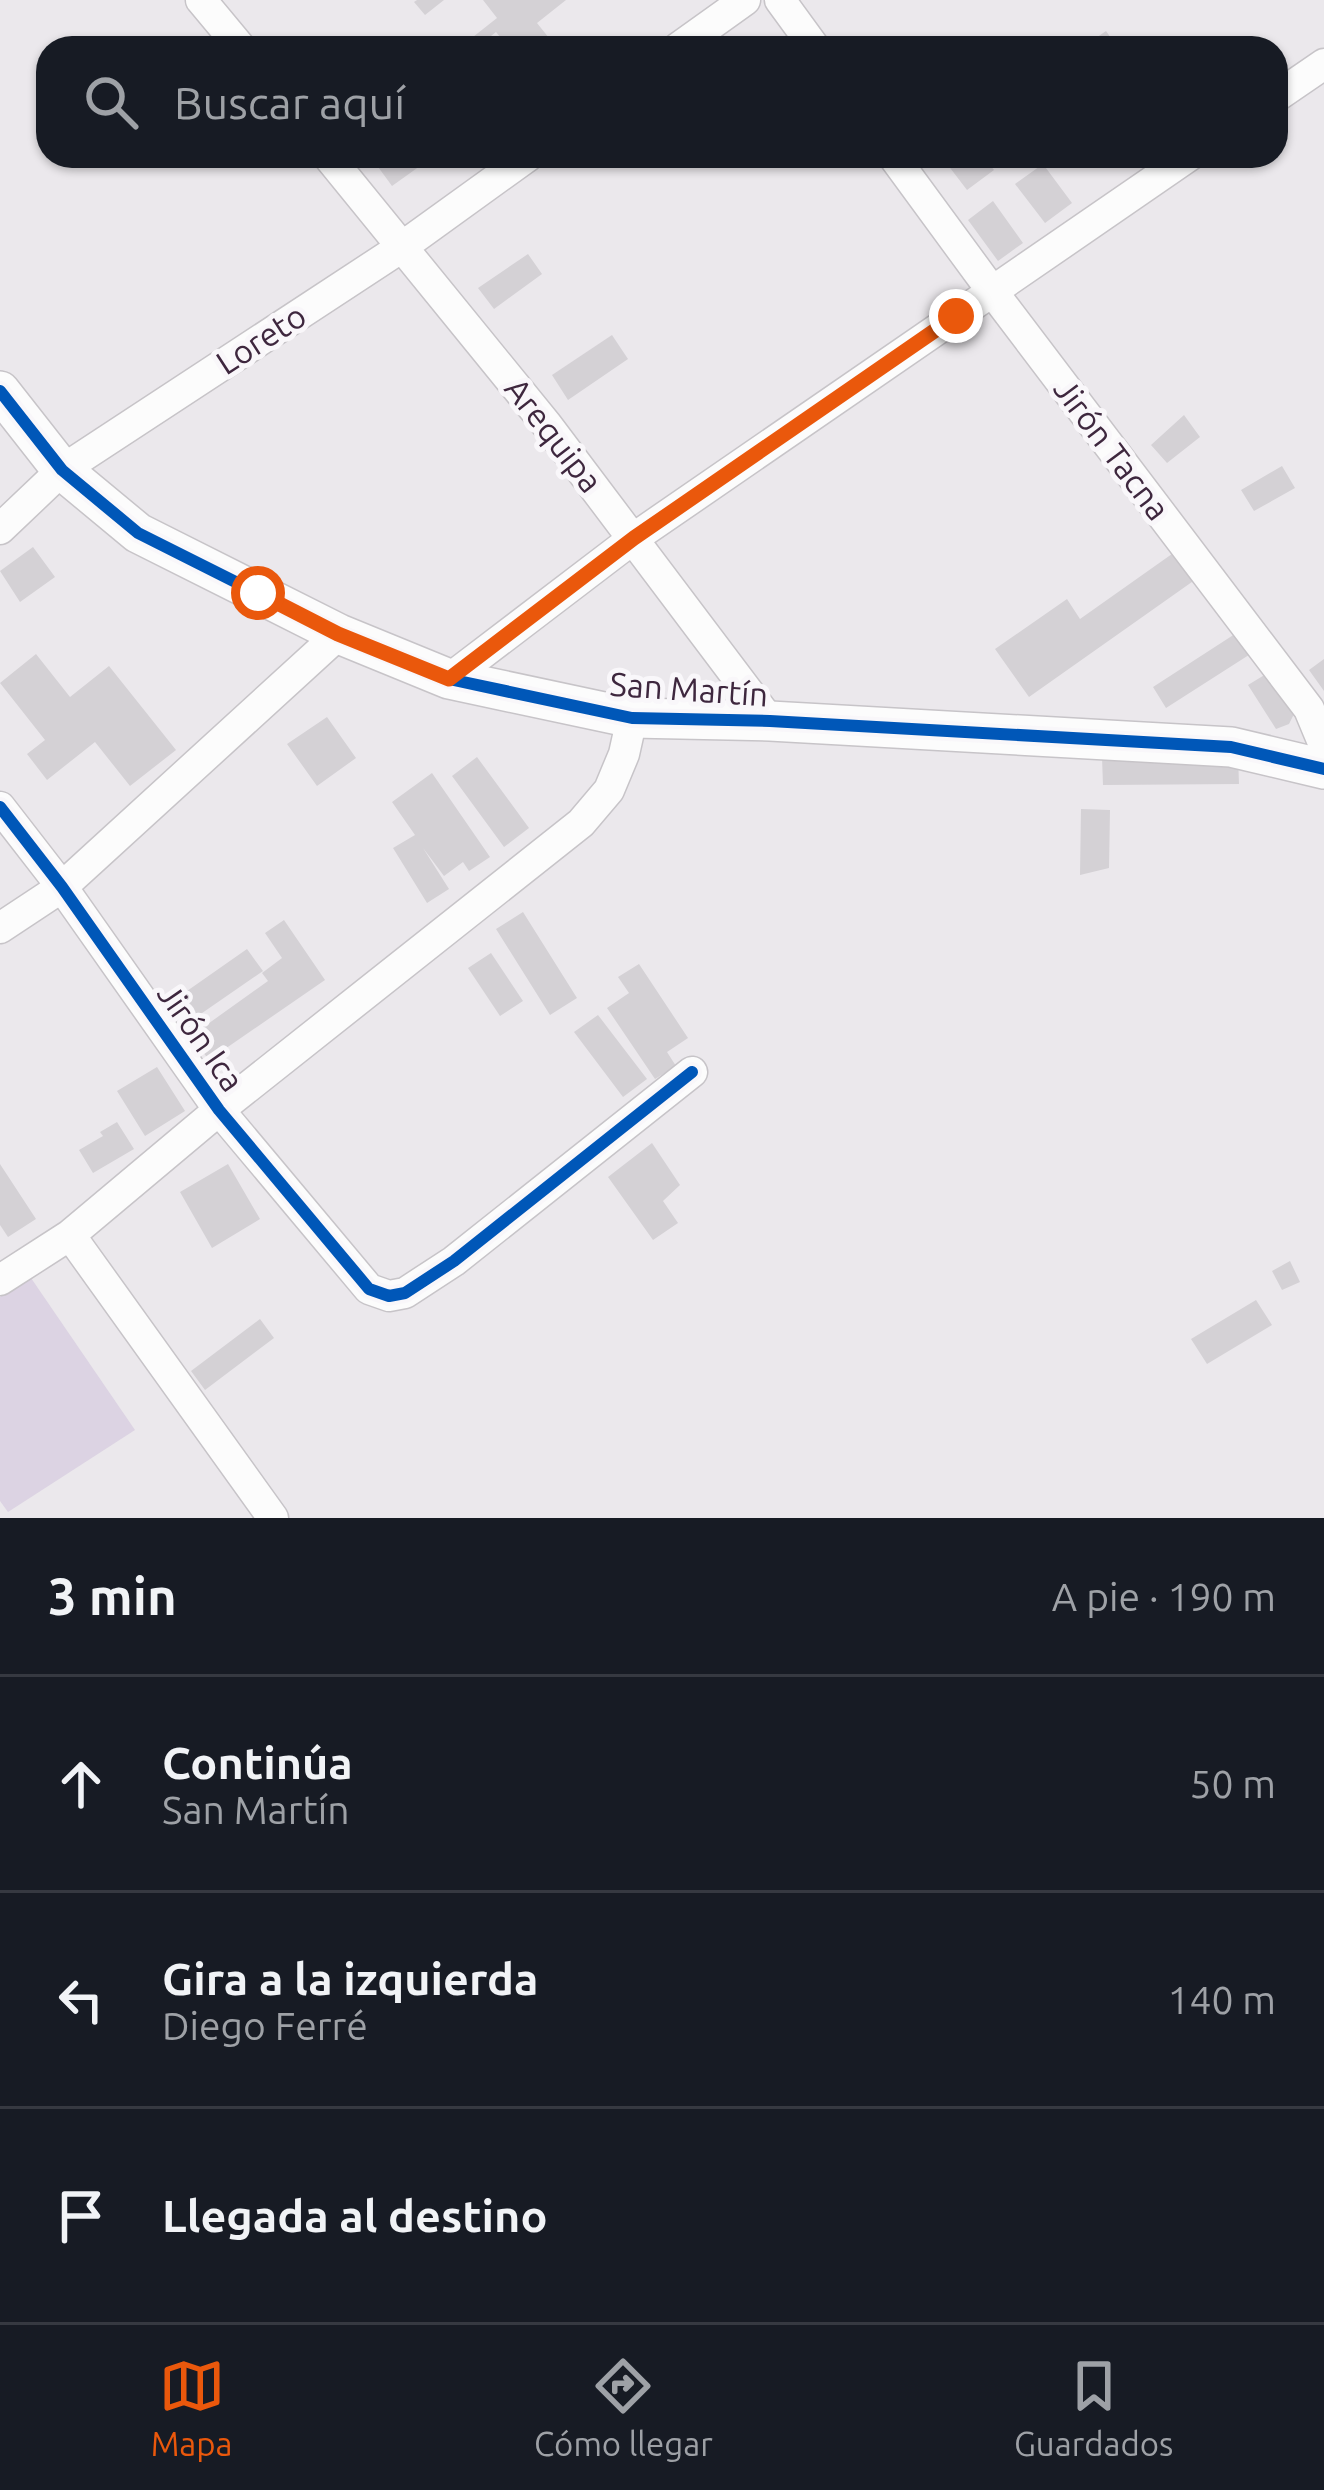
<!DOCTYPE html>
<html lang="es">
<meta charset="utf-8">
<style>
body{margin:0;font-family:Ubuntu,sans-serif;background:#242831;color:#f1f3f6}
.stop{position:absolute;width:36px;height:36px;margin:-27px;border:9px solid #ea580c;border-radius:50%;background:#fff}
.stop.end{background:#ea580c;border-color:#fff;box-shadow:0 3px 12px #0008}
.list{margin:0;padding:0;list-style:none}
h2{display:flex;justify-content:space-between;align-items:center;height:156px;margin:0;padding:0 48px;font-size:51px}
h2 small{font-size:39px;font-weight:400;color:#9ea1a6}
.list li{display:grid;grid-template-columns:78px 1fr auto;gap:36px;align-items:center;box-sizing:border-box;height:216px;padding:0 48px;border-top:3px solid #363941}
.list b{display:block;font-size:45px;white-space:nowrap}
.list p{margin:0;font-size:39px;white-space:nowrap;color:#9ea1a6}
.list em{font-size:39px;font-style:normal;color:#9ea1a6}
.icon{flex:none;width:66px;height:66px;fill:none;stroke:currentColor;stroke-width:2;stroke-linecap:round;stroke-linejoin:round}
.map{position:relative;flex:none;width:1324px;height:1518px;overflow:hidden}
.search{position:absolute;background:#171b24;box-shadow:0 3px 9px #0004;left:36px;right:36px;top:36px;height:132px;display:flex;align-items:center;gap:30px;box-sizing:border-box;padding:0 42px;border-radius:36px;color:#9ea1a6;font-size:45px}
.sheet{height:804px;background:#171b24}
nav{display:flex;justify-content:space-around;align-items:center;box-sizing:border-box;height:168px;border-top:3px solid #363941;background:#171b24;font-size:33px;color:#9ea1a6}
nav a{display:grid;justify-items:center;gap:6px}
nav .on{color:#ea580c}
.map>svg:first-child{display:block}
.green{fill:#dcd3e3}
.building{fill:#d4d1d5}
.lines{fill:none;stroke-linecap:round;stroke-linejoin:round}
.minor-casing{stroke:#c7c4c8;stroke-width:33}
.tertiary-casing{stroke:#c7c4c8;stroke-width:42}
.minor{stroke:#fcfcfc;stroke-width:30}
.tertiary{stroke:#fcfcfc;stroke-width:39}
.cycleway-casing{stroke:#f9f7fa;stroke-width:20}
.cycleway{stroke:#0057b8;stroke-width:12}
.route{stroke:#ea580c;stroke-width:15}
.labels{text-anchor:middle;stroke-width:10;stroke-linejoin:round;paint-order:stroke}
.street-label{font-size:33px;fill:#3e273e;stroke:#f9f7fa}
</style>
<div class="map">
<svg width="1324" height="1518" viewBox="0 0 1324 1518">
<rect width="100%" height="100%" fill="#ebe8ec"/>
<path class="green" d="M31 1278 135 1430 8 1512 0 1501V1297Z"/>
<path class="building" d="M417 0H444L425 15 414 2Z
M483 0H566L537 23 557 48H509L496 32 476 48H459L497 18Z
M1106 31 1118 48H1088L1086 45Z
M1055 36 1063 48H1037Z
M380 156H434L392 186 373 160Z
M941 156H983L994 170 967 190Z
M1043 164 1072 203 1045 223 1015 184Z
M993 201 1023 243 998 261 968 220Z
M528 254 542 274 494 309 478 288Z
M612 335 628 359 568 400 552 375Z
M1184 415 1200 437 1167 463 1151 445Z
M1282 466 1295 488 1254 511 1241 490Z
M33 547 55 577 20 602 0 571Z
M1179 549 1199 577 1029 697 995 649 1067 599 1080 619Z
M1238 632 1252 653 1166 708 1153 687Z
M36 654 70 697 109 666 176 750 130 786 95 742 47 780 27 754 45 740 0 683Z
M1324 659V691L1309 670Z
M1271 671 1296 710 1289 724 1276 729 1248 685Z
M327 717 356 758 317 786 287 744Z
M1238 756 1239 784 1103 785 1102 757Z
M477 757 529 828 504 847 452 776Z
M432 773 490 857 469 871 463 862 444 876 423 848 449 889 427 903 393 848 415 835 392 802Z
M1081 809 1110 810 1109 868 1080 875Z
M523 912 577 998 550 1015 496 929Z
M284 920 325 980 209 1060 191 1036 268 981 262 973 282 958 265 933Z
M247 949 263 971 192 1020 177 998Z
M491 953 523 1001 500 1016 468 968Z
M639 964 688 1038 667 1052 676 1066 655 1079 607 1008 629 993 618 977Z
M598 1015 647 1079 623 1097 574 1032Z
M157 1067 185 1111 145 1136 117 1091Z
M117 1122 134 1149 93 1173 79 1150 103 1136 100 1132Z
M652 1143 680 1185 663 1201 678 1223 653 1240 608 1177Z
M0 1164 36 1219 8 1237 0 1225Z
M228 1164 260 1219 212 1248 180 1192Z
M1290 1261 1300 1282 1282 1290 1272 1271Z
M1256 1300 1272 1325 1207 1364 1191 1339Z
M260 1319 274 1338 205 1390 191 1371Z"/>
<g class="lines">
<g class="minor-casing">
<path id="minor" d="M201 0 241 48
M780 0 815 48
M678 48 745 0
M1276 97 1324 64
M328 156 547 425 770 721
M893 156 992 291 1309 709 1324 745
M0 529 62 470 402 247 528 156
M449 679 634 538 1189 156
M0 807 62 887 219 1110 369 1289 389 1296 405 1293 454 1261 692 1072
M0 928 62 887 339 634
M70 1235 273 1518
M0 1280 70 1235 219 1110 581 823 609 790 624 754 632 718"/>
</g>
<g class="tertiary-casing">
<path id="tertiary" d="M0 391 62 470 138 533 339 634 449 679 632 718 770 721 1231 747 1324 769"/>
</g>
<use href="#minor" class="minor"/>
<use href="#tertiary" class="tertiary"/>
<g class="cycleway-casing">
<path id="cycleway" d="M0 391 62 470 138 533 339 634 449 679 632 718 770 721 1231 747 1324 769
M0 807 62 887 219 1110 369 1289 389 1296 405 1293 454 1261 692 1072"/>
</g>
<use href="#cycleway" class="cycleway"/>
</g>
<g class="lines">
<path class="route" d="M258 593 338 634 449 679 634 538 956 316"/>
</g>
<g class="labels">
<g class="street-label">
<text transform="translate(261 339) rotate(-33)" y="12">Loreto</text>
<text transform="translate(554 435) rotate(52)" y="12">Arequipa</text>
<text transform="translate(1112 449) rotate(53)" y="12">Jirón Tacna</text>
<text transform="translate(689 689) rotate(4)" y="12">San Martín</text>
<text transform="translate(201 1037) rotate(55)" y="12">Jirón Ica</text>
</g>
</g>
</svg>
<div class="stop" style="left:258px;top:593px"></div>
<div class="stop end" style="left:956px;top:316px"></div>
<div class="search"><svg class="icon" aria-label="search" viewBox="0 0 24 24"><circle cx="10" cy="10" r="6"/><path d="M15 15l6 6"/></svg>Buscar aquí</div>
</div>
<section class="sheet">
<h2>3 min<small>A pie · 190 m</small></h2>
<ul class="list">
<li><svg class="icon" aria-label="ahead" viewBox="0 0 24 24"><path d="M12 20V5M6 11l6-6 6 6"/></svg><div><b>Continúa</b><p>San Martín</p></div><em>50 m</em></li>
<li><svg class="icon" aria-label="left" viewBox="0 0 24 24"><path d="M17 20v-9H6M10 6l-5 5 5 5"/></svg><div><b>Gira a la izquierda</b><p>Diego Ferré</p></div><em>140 m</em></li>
<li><svg class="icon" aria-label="arrive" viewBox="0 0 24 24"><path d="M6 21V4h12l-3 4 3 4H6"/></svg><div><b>Llegada al destino</b></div></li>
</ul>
</section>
<nav>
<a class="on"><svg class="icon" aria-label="map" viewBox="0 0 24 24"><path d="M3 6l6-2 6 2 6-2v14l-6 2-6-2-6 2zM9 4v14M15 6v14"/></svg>Mapa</a>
<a><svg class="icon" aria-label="directions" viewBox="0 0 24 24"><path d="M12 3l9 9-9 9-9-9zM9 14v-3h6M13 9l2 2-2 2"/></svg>Cómo llegar</a>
<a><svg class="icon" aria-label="saved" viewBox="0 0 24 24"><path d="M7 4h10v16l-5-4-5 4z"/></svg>Guardados</a>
</nav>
